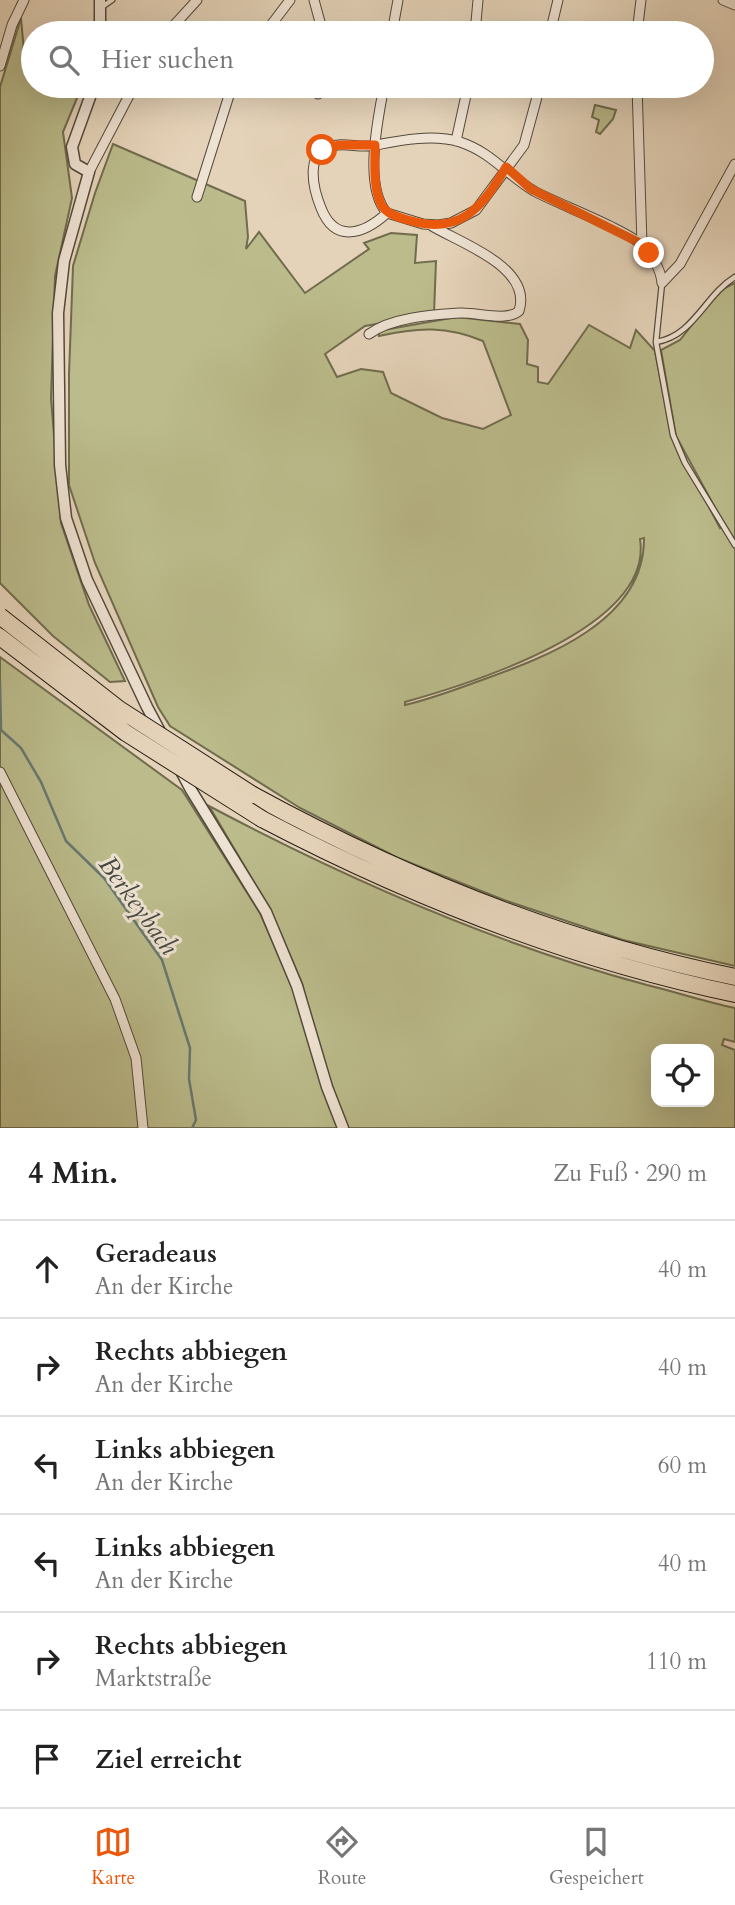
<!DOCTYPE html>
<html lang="de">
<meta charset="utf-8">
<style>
body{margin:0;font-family:Cardo,serif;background:#f2f2f2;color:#222}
.controls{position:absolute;right:21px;bottom:21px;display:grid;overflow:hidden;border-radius:14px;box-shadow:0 7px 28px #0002}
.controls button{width:63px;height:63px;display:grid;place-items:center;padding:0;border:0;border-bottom:2px solid #e0e0e0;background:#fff;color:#222;font:35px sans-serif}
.stop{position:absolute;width:21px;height:21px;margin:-16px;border:5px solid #ea580c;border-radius:50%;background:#fff}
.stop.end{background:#ea580c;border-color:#fff;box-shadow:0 2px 7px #0008}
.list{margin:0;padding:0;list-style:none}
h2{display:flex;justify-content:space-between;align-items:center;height:91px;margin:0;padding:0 28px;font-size:30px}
h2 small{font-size:23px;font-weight:400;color:#767676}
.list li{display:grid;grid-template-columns:46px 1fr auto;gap:21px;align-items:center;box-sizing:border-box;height:98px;padding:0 28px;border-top:2px solid #e0e0e0}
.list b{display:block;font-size:26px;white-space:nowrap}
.list p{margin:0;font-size:23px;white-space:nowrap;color:#767676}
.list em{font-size:23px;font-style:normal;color:#767676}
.icon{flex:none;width:38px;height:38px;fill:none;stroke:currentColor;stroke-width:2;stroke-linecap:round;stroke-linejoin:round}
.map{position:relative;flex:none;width:735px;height:1128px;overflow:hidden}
.search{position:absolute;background:#fff;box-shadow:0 7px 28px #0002;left:21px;right:21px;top:21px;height:77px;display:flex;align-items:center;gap:18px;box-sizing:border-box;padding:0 24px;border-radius:38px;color:#767676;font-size:26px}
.sheet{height:679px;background:#fff}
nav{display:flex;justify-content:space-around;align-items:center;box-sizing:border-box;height:98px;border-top:2px solid #e0e0e0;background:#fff;font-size:19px;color:#767676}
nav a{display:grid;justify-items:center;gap:4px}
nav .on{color:#ea580c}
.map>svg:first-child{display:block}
.green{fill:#bbbb8b;stroke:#706c4e;stroke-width:2;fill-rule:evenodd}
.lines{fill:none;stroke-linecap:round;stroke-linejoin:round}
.stream{stroke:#687971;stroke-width:2.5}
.service-casing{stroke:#544a3c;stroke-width:7}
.minor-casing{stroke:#544a3c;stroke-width:11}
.tertiary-casing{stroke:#544a3c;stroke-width:13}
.motorway-casing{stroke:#241c12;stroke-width:18}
.service{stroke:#eee2d2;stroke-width:4.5}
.minor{stroke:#eee2d2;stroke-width:9}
.tertiary{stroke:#eee2d2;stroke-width:10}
.motorway{stroke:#e5d3b9;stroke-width:16}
.motorway-bridge-casing{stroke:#241c12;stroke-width:18;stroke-linecap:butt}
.motorway-bridge{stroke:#e5d3b9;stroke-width:16}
.route{stroke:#ea580c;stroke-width:9}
.labels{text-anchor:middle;stroke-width:6;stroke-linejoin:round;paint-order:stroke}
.water-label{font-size:26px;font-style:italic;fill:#464a42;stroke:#eee2d2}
</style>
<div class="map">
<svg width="735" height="1128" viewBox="0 0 735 1128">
<rect width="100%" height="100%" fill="#e5d3b9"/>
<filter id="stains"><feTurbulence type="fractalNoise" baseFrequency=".00286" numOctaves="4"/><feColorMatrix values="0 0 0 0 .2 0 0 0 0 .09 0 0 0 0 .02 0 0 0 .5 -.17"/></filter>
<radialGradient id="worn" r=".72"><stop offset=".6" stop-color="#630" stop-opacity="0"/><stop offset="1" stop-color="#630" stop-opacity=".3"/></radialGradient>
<path class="green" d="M21 18 26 74 33 79V86H82L63 132 72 198 55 276 51 398 61 523 89 605 125 681 110 682 53 636 0 583V87Z
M595 105 616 110 613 119 600 134 596 132 599 120 592 117Z
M113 144 245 201 248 237 246 249 259 232 305 293 369 249 364 243 391 233 417 235 415 263 436 261 434 314 365 326 325 354 337 377 361 369 383 372 391 393 442 418 483 429 511 415 483 341C447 326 418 327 379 336L378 331 457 317 520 324 528 340 527 364 538 367V382L548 384 589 325 630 348 636 330 655 351 671 435 720 528 724 524 676 436 661 350 680 340 719 291 735 283V966L623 940 504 900 398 858 300 808 170 726 158 707 95 563 69 485V374L73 266 95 193ZM644 538C645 621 546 657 482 680 457 689 431 699 405 705V702C469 684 654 628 640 539Z
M0 657 182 790 260 913 292 987 311 1017 302 983 271 911 209 806C349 880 494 944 647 985 676 992 706 1002 735 1008V1042L724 1039 722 1045 735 1050V1128H0ZM656 1049H709V1102H656Z"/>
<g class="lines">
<path class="stream" d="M0 682 1 730 21 748 41 782 66 841 104 878 162 960 190 1048 189 1079 196 1120 192 1128"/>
<g class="service-casing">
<path id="service" d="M102 7 112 0
M662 283 656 342 673 435 685 463 735 545
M656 342C694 336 705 295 735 277"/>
</g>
<g class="minor-casing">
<path id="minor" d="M314 0 323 33
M723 0 735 5
M167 33 197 0
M265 33 290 0
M392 33 398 0
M475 33 478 0
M550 33 558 0
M637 33 641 0
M0 66 12 25 24 0
M384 86C378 119 363 186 387 213L423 224 438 225 451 223 476 210 524 145 540 86
M637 86 642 244
M318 94V86
M456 141 468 86
M89 172 134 86
M197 197 232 86
M387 213C364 234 335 244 321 208 312 186 304 146 338 145 350 144 364 148 376 145 402 140 433 134 460 142 491 152 507 175 534 191 558 204 629 231 643 246 652 255 661 270 662 283L680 264 735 164
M369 334C392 317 432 315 460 313 476 312 507 322 519 311 533 267 460 243 432 226
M0 772 115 999 136 1058 143 1128"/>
</g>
<g class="tertiary-casing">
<path id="tertiary" d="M100 33V0
M94 86 72 147 75 164 89 172 64 261 58 313 60 465 66 518 87 580 147 707 191 790 266 912 297 986 327 1087 343 1128"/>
</g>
<g class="motorway-casing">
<path id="motorway" d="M253 795C405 878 564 942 735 977
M262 819C413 898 568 959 735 994"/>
</g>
<use href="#service" class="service"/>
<use href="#minor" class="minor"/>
<use href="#tertiary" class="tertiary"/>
<use href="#motorway" class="motorway"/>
<g class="motorway-bridge-casing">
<path id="motorway-bridge" d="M0 616 119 709 253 795
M0 637 126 733 262 819"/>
</g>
<use href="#motorway-bridge" class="motorway-bridge"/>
</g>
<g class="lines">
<path class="route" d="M322 150 339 145H375C375 164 373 187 381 204 386 214 398 217 408 220 460 236 482 208 506 167L531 189 642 244 649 253"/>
</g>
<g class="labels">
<g class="water-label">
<text transform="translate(139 905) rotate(54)" y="9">Berkeybach</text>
</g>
</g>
<rect width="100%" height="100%" filter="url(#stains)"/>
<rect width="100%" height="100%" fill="url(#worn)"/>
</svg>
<div class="controls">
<button><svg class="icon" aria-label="locate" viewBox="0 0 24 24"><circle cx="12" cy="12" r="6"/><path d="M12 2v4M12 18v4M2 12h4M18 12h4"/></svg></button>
</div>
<div class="stop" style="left:322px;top:150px"></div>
<div class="stop end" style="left:649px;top:253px"></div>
<div class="search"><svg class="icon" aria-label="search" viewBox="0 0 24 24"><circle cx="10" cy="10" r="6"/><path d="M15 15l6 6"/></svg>Hier suchen</div>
</div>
<section class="sheet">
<h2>4 Min.<small>Zu Fuß · 290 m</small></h2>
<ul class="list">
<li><svg class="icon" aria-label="ahead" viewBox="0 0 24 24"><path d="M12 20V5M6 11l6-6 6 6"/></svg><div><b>Geradeaus</b><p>An der Kirche</p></div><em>40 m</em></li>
<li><svg class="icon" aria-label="right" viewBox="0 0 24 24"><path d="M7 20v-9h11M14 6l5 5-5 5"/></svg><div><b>Rechts abbiegen</b><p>An der Kirche</p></div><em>40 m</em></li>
<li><svg class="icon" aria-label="left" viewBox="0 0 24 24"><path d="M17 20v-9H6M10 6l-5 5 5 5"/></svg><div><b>Links abbiegen</b><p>An der Kirche</p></div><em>60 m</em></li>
<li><svg class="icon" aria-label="left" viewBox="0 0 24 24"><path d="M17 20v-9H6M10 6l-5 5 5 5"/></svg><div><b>Links abbiegen</b><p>An der Kirche</p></div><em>40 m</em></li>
<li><svg class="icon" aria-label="right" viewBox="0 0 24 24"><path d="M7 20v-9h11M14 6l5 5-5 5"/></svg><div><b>Rechts abbiegen</b><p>Marktstraße</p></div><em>110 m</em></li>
<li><svg class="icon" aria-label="arrive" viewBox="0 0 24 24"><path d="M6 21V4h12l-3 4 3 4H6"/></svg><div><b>Ziel erreicht</b></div></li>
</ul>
</section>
<nav>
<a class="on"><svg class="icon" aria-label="map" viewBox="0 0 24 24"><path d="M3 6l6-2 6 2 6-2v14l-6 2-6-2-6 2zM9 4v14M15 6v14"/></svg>Karte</a>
<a><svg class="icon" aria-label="directions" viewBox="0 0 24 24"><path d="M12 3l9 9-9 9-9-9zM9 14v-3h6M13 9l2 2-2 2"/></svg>Route</a>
<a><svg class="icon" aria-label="saved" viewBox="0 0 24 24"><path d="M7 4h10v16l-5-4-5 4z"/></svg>Gespeichert</a>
</nav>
